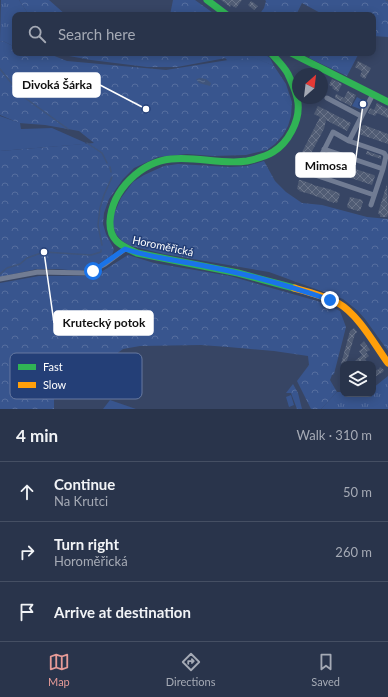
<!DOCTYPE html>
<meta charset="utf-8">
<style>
body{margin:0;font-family:Lato,sans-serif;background:#313c52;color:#f1f3f6}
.controls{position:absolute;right:12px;bottom:12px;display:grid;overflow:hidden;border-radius:8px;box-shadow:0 2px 10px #0003}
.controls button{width:36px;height:36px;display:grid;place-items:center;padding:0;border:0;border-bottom:1px solid #454f63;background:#29344b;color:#f1f3f6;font:20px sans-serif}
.compass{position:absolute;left:292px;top:68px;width:36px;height:36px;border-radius:50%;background:#29344b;box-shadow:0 2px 10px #0003;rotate:28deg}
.stop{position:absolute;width:12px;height:12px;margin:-9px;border:3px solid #1a73e8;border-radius:50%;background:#fff}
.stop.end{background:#1a73e8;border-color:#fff;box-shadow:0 1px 4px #0008}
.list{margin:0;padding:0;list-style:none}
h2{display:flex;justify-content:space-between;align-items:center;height:52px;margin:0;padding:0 16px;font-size:17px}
h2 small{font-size:13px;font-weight:400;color:#a5aab5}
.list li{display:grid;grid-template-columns:26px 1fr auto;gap:12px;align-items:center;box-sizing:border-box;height:60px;padding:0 16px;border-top:1px solid #454f63}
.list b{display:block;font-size:15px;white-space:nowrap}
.list p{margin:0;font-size:13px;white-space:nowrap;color:#a5aab5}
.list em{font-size:13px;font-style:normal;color:#a5aab5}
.icon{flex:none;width:22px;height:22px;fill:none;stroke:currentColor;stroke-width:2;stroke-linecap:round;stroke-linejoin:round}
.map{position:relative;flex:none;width:388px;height:409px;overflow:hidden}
.search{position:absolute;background:#29344b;box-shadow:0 2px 10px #0003;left:12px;right:12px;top:12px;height:44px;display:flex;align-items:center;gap:10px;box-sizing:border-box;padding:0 14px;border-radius:8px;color:#a5aab5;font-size:15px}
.sheet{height:232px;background:#29344b}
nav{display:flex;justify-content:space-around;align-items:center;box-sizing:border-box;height:56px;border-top:1px solid #454f63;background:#29344b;font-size:11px;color:#a5aab5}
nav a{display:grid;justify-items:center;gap:2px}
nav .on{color:#e69b98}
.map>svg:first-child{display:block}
.grass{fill:url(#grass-tufts)}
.forest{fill:url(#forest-crowns)}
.garden{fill:#38558e}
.water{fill:url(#water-ripples)}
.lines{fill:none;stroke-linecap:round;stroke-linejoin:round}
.stream{stroke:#3f547b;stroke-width:1.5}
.building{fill:url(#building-cross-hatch)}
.street{stroke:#717c93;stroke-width:5}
.fast{stroke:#30b455;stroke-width:7}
.slow{stroke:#ff9f0a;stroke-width:7}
.route{stroke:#1a73e8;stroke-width:5}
.labels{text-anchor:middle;stroke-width:3;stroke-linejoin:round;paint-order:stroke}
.street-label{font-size:11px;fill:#fff;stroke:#243f77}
.key{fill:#243f77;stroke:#6679a0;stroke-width:1}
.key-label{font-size:11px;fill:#fff}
.leader{fill:none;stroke:#fff;stroke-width:1.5}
.callout-dot{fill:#fff;stroke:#243f77;stroke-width:1.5}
.callout{fill:#fff;stroke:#fff;stroke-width:1.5}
.callout-label{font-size:12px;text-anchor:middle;font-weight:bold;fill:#111}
</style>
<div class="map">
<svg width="388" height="409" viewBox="0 0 388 409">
<defs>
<pattern id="grass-tufts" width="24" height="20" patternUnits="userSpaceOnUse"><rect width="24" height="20" fill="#38558e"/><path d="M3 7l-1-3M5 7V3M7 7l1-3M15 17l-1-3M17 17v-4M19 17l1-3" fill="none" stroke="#566e9f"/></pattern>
<pattern id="forest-crowns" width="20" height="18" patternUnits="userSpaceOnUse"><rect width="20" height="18" fill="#38558e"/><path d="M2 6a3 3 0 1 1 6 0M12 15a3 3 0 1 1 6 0" fill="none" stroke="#566e9f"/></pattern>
<pattern id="water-ripples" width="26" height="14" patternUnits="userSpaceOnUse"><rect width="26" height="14" fill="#3f547b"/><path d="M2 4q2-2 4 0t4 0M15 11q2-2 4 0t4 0" fill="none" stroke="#5c6e8f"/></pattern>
<pattern id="building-cross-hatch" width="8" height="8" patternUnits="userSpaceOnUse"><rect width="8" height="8" fill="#505c74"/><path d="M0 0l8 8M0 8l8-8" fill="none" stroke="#6a7489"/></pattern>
</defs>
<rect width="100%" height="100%" fill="#374564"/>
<path class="grass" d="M1 0H19L29 15H15V47L3 41 0 42Z
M357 97 364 101 360 109 352 106Z
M388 376V409H321L337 392H343V394H373V388Z"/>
<path class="forest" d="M19 0H49L66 15H29Z
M173 0H195L216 15H170Z
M265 0H388V37L373 36V15H324L302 3 296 15H259L264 8 266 1Z
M3 41 15 47V53H23L27 56 28 53H47L67 61 166 70 253 56 274 66 286 84 292 102 291 116 288 126 283 135 275 144 267 150 246 155 213 156 187 154 158 157 134 168 123 179 109 199 104 213 103 224 106 234 114 249 112 255 92 268 79 271 58 269H37L0 277V151L94 143 79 131 45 125 19 123 0 115V42Z
M66 53H220L226 58 177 67H147L91 60 69 56Z
M312 53H359L347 76 309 58Z
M264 161 275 181 286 192 302 203 322 205 367 217 388 219V351L365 319 358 311 343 299 269 272 164 254 131 246 122 241 116 234 112 223 114 214 121 198 133 182 144 175 164 166 178 164 230 167 247 166Z
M128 255 154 263 230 276 324 303 340 311 346 327 334 374 332 375 330 380 337 392 321 409H311L297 381 309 365 308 356 274 351 228 347 201 345 140 346 123 349 104 363 70 370 54 393V409H0V283L39 276H88L101 272Z
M293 384 298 393 302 409H297L291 393H286Z"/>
<path class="garden" d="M220 53H263L270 58 274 66 253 57 228 61Z
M0 116 20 123 21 129 52 128 86 143 85 144 0 151Z
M291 395 294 405 289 407 286 397Z
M110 400 136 409H103Z"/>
<path class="water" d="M200 78 206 79 211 83 210 86 199 83 196 79Z"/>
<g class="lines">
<path class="stream" d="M386 0 388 1
M0 69 21 95 68 129
M87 143 102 153 107 163
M110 167 111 172
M102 245 98 225 100 208 104 195 112 177
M0 274 7 268 20 264 27 258 44 252 91 255 101 252V250"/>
</g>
<path class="building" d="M221 0H242L236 8 231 5 230 7Z
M251 1 258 6 254 10 248 5Z
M358 61 371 68 365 79 360 76 362 71 355 67Z
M332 79 342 84 338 92 332 88 333 87 329 85Z
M348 91 356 95 351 106 335 98 336 94 344 98Z
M377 103 388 109V118L377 113 375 116 368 113 370 108 374 110Z
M318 106 351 123 347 131 326 120 324 129 303 168 296 164 320 117 314 114Z
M364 125 388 134V144L359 134 362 126Z
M367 151 381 156V159L366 154Z
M324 159 374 175 375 176 372 185 321 168Z
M299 180H301L312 184 313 185 329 189 339 193 340 194 337 203 334 202V203L310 194 299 191 300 190 297 189Z
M387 184 388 214 387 217H380V215L378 213Z
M350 197H351L362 200 363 202 360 211H358L348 208 347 206Z
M354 328 357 332 355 334 346 364H341L350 331Z
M364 341 370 350 366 352 369 356 365 359 369 364H357L355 361 362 355 359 351 363 348 360 345Z
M380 367 384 370 383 372 373 378V372L379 369Z"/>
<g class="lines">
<path class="street" d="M327 98 361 116
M349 141 373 94
M324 149 383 169 371 205
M374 195 312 174 333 132 349 141 384 153 386 156 383 169
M0 279 38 272 88 273 105 264 125 249"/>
<path class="fast" d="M207 0 227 15
M271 53C277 60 284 66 288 74 292 83 297 93 298 103 300 121 288 143 273 152 265 157 256 159 247 161 222 165 197 156 171 159 141 162 112 190 110 221 109 241 122 246 137 253L238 273 294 288
M291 53 388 102"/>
<path class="slow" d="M294 288C309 292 325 296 338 303 358 314 375 345 388 363"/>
</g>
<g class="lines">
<path class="route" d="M93 271 125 249C149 257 175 260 200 265 244 273 287 285 330 300"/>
</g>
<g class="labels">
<g class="street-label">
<text transform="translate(163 246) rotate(12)" y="4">Horoměřická</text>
</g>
</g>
<rect x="10" y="353" width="132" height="46" rx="6" class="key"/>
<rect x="18" y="364" width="18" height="6" fill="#30b455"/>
<rect x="18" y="382" width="18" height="6" fill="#ff9f0a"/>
<g class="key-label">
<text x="43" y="371">Fast</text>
<text x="43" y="389">Slow</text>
</g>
<path class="leader" d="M146 109L100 85M363 104L355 165M44 252L54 323"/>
<g class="callout-dot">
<circle cx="146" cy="109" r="4"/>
<circle cx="363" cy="104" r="4"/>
<circle cx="44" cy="252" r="4"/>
</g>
<g class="callout">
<rect x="13" y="73" width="87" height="24" rx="4"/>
<rect x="296" y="153" width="59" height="24" rx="4"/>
<rect x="54" y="311" width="99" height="24" rx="4"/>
</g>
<g class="callout-label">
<text x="57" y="89">Divoká Šárka</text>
<text x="326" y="170">Mimosa</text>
<text x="104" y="327">Krutecký potok</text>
</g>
</svg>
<div class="controls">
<button><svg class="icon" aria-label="layers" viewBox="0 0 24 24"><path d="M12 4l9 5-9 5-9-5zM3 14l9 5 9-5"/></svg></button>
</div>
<svg class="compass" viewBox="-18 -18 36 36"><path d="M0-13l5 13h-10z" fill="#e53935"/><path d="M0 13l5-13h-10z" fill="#a5aab5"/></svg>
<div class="stop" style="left:93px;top:271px"></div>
<div class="stop end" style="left:330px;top:300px"></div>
<div class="search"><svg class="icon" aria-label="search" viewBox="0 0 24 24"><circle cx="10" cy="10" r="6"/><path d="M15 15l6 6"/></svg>Search here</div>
</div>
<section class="sheet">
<h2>4 min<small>Walk · 310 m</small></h2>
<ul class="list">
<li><svg class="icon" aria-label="ahead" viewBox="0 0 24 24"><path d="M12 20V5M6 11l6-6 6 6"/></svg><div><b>Continue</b><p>Na Krutci</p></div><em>50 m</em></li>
<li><svg class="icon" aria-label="right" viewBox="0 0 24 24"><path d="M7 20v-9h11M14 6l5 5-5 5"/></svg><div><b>Turn right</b><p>Horoměřická</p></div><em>260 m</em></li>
<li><svg class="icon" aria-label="arrive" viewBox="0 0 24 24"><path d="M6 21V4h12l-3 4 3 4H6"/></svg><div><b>Arrive at destination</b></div></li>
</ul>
</section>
<nav>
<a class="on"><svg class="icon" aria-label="map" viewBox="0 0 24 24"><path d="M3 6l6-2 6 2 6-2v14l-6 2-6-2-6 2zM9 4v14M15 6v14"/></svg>Map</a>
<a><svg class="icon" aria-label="directions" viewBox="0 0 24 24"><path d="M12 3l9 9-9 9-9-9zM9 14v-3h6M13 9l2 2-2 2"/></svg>Directions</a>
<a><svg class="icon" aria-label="saved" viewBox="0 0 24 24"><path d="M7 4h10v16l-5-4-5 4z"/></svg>Saved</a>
</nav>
